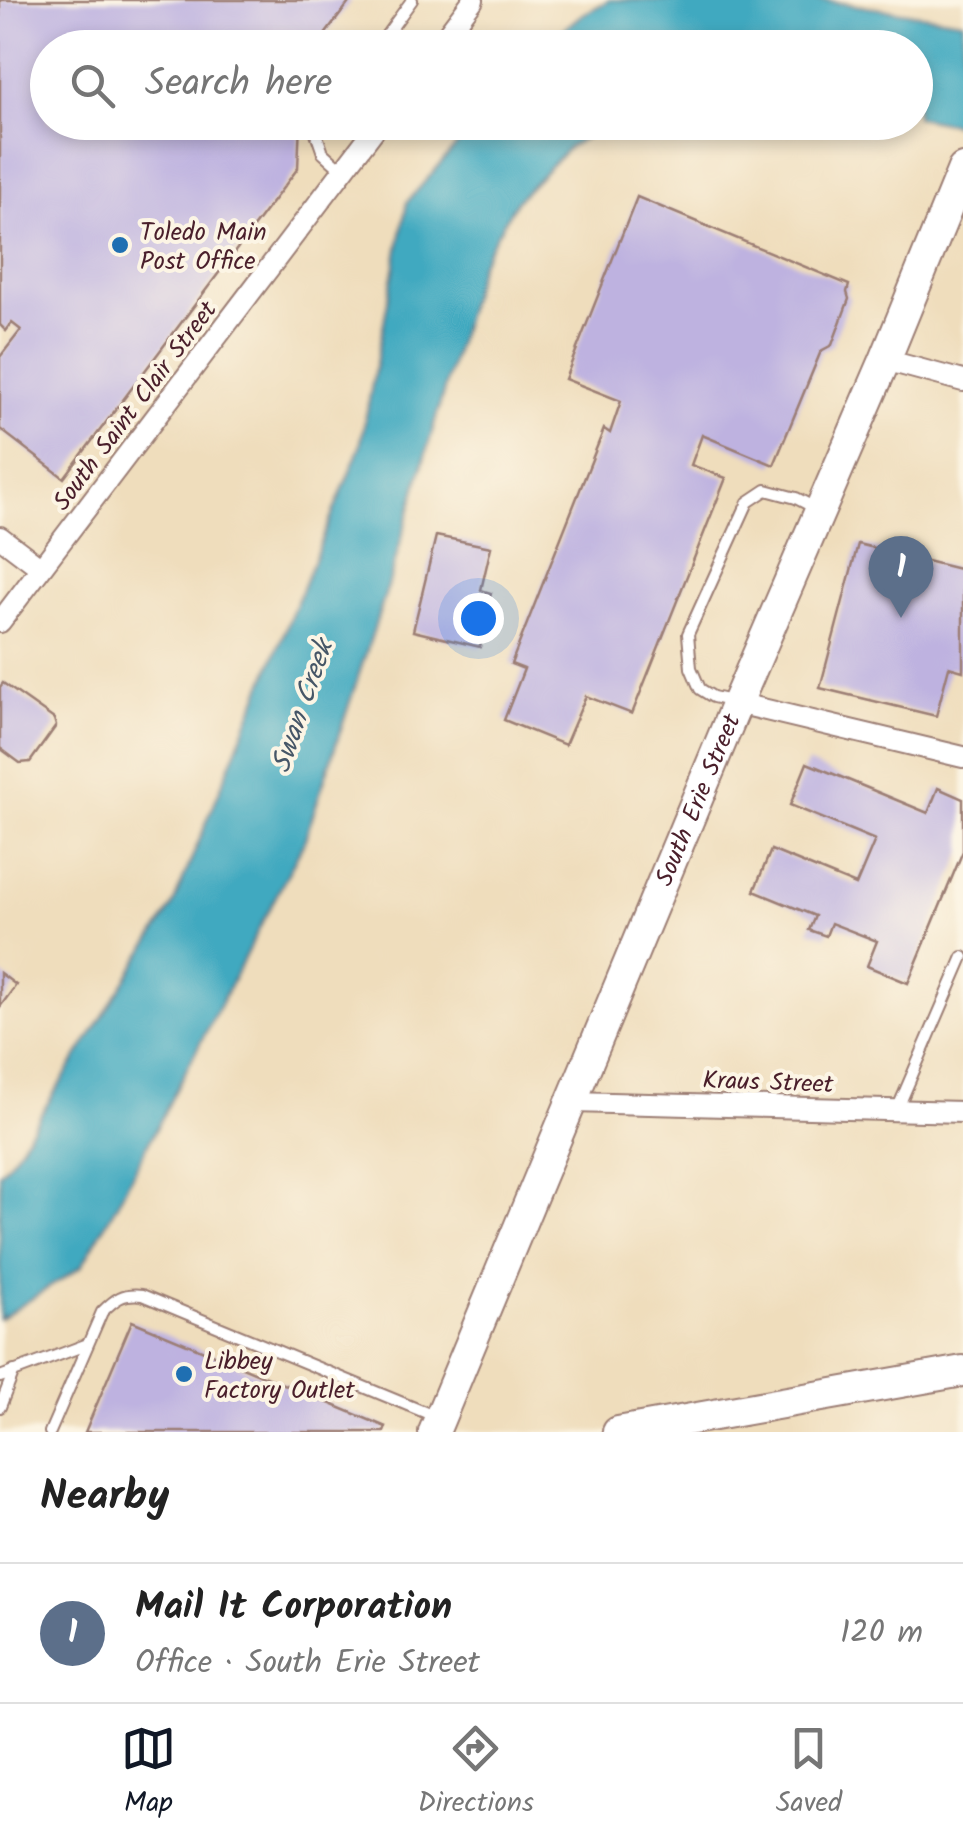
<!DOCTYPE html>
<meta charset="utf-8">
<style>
body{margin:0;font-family:Kalam,sans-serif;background:#f6f6f6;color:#222}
.you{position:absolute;left:478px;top:618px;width:35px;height:35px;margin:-25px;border:8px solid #fff;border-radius:50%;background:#1a73e8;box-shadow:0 0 0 15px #1a73e833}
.badge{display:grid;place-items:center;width:65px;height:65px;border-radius:50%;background:#111827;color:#fff;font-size:32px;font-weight:700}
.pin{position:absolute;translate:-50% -82px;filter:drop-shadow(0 2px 5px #0008)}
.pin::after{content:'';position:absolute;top:52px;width:35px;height:30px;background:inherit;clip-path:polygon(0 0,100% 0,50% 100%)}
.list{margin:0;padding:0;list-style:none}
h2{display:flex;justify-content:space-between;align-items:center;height:130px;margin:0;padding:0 40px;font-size:42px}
h2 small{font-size:32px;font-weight:400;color:#767676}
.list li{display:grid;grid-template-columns:65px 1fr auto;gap:30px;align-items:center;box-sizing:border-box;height:140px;padding:0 40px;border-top:2px solid #e0e0e0}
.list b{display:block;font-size:38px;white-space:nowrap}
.list p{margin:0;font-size:32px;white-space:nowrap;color:#767676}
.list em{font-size:32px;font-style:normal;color:#767676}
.icon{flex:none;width:55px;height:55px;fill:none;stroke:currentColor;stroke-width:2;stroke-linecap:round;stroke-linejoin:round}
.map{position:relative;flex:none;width:963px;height:1432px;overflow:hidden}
.search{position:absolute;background:#fff;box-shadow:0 5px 15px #0003;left:30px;right:30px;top:30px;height:110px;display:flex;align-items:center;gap:25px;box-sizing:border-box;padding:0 35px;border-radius:55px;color:#767676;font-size:38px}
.sheet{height:270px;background:#fff}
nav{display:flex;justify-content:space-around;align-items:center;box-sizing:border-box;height:140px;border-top:2px solid #e0e0e0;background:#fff;font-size:28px;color:#767676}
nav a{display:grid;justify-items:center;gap:5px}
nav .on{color:#111827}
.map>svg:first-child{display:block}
.water{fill:#40a9c0;stroke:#456476;stroke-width:2.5}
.building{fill:#beb2e0}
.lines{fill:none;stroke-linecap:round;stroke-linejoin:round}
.lane-casing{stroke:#9c7e74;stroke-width:14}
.street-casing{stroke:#9c7e74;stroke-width:24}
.secondary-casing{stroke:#9c7e74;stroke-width:34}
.lane{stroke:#fff;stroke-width:10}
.street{stroke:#fff;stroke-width:20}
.secondary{stroke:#fff;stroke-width:30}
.poi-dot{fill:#1f6fb2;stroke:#fcf5e5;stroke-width:4}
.labels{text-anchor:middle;stroke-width:8;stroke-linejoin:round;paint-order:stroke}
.poi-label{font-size:25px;fill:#4a1f2b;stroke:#fcf5e5;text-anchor:start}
.street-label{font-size:25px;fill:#4a1f2b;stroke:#fcf5e5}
.water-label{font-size:28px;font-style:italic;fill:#465667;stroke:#fcf5e5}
</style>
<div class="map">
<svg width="963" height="1432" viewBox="0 0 963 1432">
<rect width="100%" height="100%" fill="#fcf5e5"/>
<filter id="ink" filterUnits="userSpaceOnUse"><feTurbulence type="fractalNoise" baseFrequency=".01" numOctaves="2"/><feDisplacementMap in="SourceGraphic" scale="20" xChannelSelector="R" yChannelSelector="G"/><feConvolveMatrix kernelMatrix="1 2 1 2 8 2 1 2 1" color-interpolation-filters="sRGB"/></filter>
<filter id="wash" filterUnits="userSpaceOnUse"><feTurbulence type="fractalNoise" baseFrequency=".0048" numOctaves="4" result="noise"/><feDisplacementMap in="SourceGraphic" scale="40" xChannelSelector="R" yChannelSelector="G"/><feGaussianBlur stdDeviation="2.25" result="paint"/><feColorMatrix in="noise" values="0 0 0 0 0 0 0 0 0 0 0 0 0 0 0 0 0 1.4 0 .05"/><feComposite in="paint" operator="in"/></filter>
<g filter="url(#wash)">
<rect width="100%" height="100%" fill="#efddbc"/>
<path class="water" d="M610 0H821L963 21V126L916 117V48L542 47 581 15Z
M476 123H609L568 148 517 200 480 264 388 586 304 842 116 1206 81 1267 0 1319V1173L15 1155 172 907 360 447 407 202Z"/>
<g id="blocks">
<path class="building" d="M0 0H351L315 48H48V122H300L298 168 64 478 0 429V357L21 330 12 323 6 331 0 325Z
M637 197 849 285 847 292 849 299 832 345 821 351 774 465 702 435 691 465 726 478 632 714 586 696 565 745 504 720 524 669 511 664 604 429 610 433 621 401 565 379Z
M436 536 491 547 481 590 491 593 480 647 413 631Z
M858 544 963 570V671L949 667 936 716 820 688Z
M3 683 54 719 56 726 30 762 20 763 0 748V687Z
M807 763 928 813 938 788 963 799V851L908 983 867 966 877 941 831 923 826 936 809 930 815 916 754 891 771 850 856 885 875 840 790 805Z
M0 973 16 985 0 1007Z
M132 1321 386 1427 384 1432H85Z"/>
</g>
</g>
<g filter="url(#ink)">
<use href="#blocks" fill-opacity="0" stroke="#9c7e74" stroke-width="2.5"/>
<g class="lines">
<g class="lane-casing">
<path id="lane" d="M377 48 412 0
M321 122 315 130 323 153 343 171
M731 701 713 697 700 689 691 668 688 634 748 502 766 490 796 498 817 509
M897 1110 963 957
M0 1377 88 1344
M0 1407 14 1371
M50 1432 102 1312C116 1298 123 1293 142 1295L434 1416"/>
</g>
<g class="street-casing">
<path id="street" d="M437 48 473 0
M885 360 963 381
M0 537 41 568
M0 622 380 122
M737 703 963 757
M572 1102 963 1112"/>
</g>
<g class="secondary-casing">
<g id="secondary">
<path id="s1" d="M434 1432 737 703 885 360 963 169"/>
<path d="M618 1432 963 1371"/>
</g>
</g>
<use href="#lane" class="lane"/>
<use href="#street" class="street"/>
<use href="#secondary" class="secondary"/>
</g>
</g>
<g class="poi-dot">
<circle cx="120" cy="245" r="10"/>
<circle cx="184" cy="1374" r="10"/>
</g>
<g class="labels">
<g class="poi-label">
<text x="140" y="240">Toledo Main<tspan x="140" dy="29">Post Office</tspan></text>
<text x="204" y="1369">Libbey<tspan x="204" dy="29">Factory Outlet</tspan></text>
</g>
<g class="street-label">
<text transform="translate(134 405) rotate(-53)" y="9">South Saint Clair Street</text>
<text dy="9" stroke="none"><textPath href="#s1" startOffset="685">South Erie Street</textPath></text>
<text transform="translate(768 1081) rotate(2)" y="9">Kraus Street</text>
</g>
<g class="water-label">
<text transform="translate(301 706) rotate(-71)" y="10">Swan Creek</text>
</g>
</g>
</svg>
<div class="you"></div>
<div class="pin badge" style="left:901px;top:618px;background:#5c6f8a">1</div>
<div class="search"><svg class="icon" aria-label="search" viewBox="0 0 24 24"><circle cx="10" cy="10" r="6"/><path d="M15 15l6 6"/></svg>Search here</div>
</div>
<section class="sheet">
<h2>Nearby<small></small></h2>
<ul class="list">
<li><span class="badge" style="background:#5c6f8a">1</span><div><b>Mail It Corporation</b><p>Office · South Erie Street</p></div><em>120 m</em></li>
</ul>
</section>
<nav>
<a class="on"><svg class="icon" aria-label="map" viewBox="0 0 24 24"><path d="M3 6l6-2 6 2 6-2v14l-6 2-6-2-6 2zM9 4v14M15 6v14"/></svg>Map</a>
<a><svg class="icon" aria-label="directions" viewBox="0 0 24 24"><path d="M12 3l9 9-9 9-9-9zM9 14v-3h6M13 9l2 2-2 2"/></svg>Directions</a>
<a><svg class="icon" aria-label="saved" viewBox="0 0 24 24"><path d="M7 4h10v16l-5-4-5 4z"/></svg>Saved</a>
</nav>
